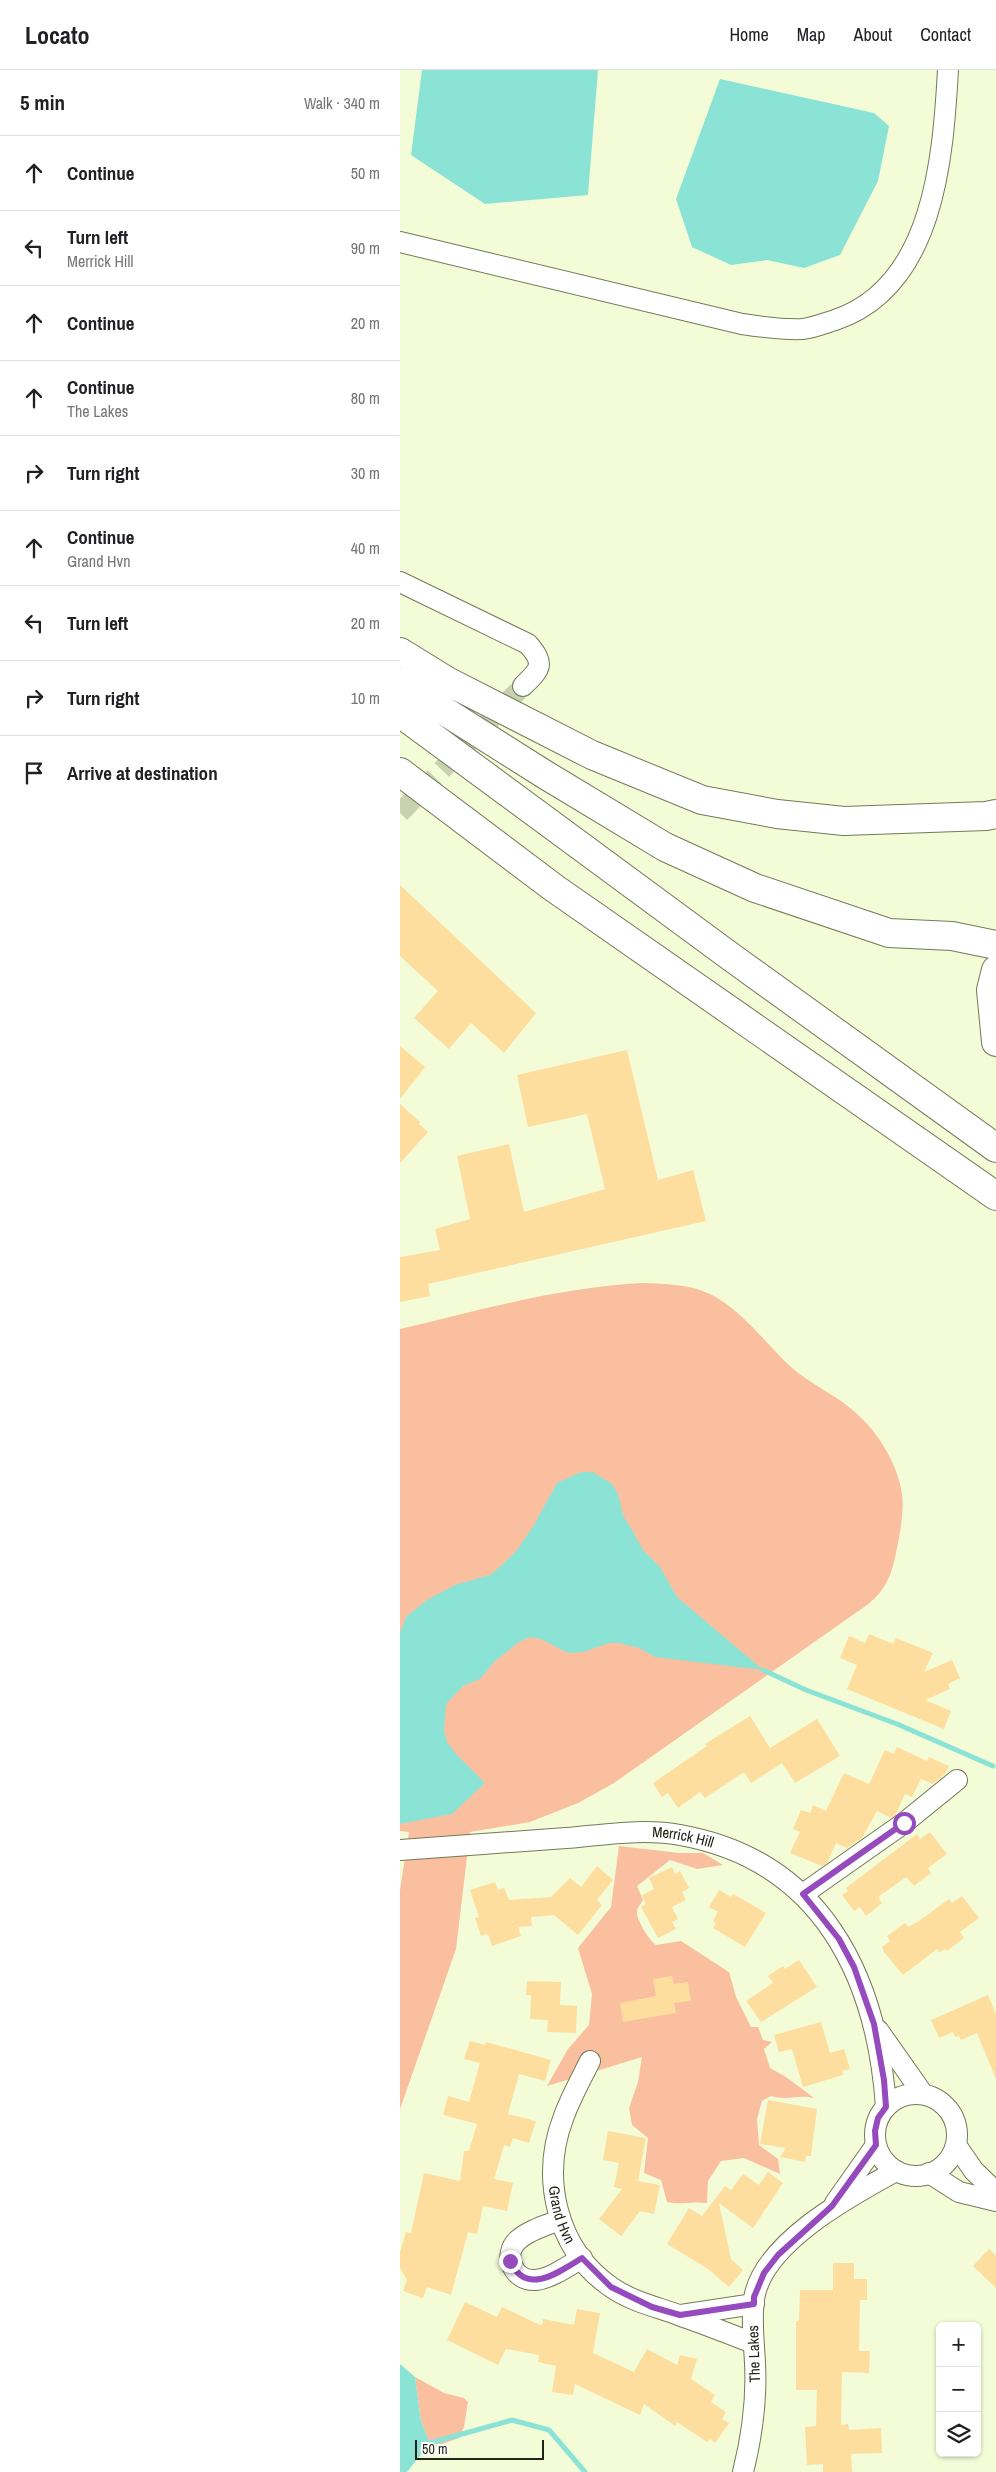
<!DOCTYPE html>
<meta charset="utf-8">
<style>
body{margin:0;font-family:"Archivo Narrow",sans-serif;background:#f2f2f2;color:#202124}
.controls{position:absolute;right:15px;bottom:15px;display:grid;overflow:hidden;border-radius:8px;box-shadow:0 1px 4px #0004}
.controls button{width:45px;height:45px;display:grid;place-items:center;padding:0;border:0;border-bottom:1px solid #e0e0e0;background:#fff;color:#202124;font:25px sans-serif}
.scale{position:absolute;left:15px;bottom:12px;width:129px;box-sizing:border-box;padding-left:5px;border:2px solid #232518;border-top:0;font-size:14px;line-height:18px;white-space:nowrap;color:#232518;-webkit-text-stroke:4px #fff;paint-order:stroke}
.stop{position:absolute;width:15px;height:15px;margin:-11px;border:4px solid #954bbd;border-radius:50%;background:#fff}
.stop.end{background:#954bbd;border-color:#fff;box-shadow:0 1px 5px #0008}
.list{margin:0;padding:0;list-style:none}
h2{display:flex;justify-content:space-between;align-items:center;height:65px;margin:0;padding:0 20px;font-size:21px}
h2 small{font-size:16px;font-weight:400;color:#757577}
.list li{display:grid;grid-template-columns:32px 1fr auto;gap:15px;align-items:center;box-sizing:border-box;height:75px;padding:0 20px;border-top:1px solid #e0e0e0}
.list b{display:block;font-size:19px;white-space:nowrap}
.list p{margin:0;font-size:16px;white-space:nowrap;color:#757577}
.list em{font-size:16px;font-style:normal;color:#757577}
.icon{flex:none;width:28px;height:28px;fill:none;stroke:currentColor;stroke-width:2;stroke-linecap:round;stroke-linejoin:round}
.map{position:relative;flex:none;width:596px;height:2402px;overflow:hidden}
header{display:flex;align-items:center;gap:30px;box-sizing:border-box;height:70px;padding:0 25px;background:#fff;border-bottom:1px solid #e0e0e0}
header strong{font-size:24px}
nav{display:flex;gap:28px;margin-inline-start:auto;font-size:18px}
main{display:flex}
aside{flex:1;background:#fff}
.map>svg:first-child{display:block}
.green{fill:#f9bf9e}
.water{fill:#8be3d6}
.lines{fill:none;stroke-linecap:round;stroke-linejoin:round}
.stream{stroke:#8be3d6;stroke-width:5}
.building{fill:#fdde9e}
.street-tunnel{stroke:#c9d1b1;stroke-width:20;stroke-dasharray:20 10;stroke-linecap:butt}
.street-casing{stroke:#737a59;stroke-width:22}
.highway-casing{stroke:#737a59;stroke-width:30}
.street{stroke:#fff;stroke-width:20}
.highway{stroke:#fff;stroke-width:28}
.route{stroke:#954bbd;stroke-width:6}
.labels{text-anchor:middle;stroke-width:5;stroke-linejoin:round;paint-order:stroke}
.street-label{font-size:15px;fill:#232518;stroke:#fff}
</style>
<header>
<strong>Locato</strong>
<nav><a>Home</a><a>Map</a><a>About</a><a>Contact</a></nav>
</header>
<main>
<aside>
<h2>5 min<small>Walk · 340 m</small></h2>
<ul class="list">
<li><svg class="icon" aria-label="ahead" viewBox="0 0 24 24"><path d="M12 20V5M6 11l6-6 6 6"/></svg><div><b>Continue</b></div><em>50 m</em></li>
<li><svg class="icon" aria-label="left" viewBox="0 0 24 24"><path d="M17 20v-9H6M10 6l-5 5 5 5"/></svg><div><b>Turn left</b><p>Merrick Hill</p></div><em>90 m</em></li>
<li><svg class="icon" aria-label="ahead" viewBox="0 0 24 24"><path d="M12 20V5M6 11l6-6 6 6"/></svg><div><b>Continue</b></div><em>20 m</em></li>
<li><svg class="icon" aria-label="ahead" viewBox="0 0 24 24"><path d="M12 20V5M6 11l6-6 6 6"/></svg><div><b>Continue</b><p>The Lakes</p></div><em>80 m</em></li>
<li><svg class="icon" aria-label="right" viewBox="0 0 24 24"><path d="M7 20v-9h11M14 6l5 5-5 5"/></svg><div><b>Turn right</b></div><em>30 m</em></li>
<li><svg class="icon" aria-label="ahead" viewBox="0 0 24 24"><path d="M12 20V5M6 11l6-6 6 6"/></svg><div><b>Continue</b><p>Grand Hvn</p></div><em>40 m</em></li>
<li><svg class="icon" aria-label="left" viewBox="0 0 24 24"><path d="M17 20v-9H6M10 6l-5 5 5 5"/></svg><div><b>Turn left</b></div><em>20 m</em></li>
<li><svg class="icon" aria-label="right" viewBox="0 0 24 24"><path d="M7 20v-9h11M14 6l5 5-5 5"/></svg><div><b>Turn right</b></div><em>10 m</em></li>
<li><svg class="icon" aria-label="arrive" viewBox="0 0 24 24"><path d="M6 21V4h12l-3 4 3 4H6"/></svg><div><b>Arrive at destination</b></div></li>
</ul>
</aside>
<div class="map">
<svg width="596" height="2402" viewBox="0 0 596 2402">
<rect width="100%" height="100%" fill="#f3fcd7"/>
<path class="green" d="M243 1213C265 1214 290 1214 310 1224 341 1239 366 1274 391 1297 409 1313 432 1323 450 1338 475 1357 498 1393 502 1424 504 1440 501 1457 498 1473 493 1499 489 1518 467 1535L214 1713 178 1733 130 1752 70 1762 56 1879 0 2039V1820L9 1762 0 1761V1259C80 1240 161 1217 243 1213Z
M219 1776 279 1783H303L323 1795 297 1799 270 1790 237 1816 243 1830C240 1835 236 1839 237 1845 239 1853 249 1870 256 1875L281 1871 329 1902 336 1927 351 1957H358L363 1970 372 1972 364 1979 370 1998 386 2007 414 2028C399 2024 389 2031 371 2026L362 2031 357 2049 359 2075 378 2089 380 2104 344 2088 321 2091 308 2111 307 2133C293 2131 280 2135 267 2132L261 2110 244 2103 248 2068 232 2055 229 2038 238 2012 242 1987 147 2016 168 1979 189 1955 192 1924 178 1878 211 1837Z
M15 2307 44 2323 64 2328 68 2332 64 2357 59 2368 26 2380 30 2373 21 2351Z"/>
<path class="water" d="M22 0H198L188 125 85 134 11 85Z
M320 9 474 43 489 56 478 111 440 185 404 198 367 190 331 195 292 177 276 129Z
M181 1402H193L212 1414 218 1424 223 1445 232 1460 243 1480 260 1497 277 1527 363 1600 255 1587 239 1578 219 1573H209L183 1582 168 1583 141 1569 130 1567 119 1572 95 1591 80 1609 63 1616 46 1634 44 1660 47 1672 56 1684 85 1713 52 1744 0 1754V1563L6 1547 27 1530 55 1515 90 1505 101 1496 117 1480 134 1455 157 1413Z
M0 2294 15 2307 21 2351 30 2373 7 2402H0Z"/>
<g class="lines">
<path class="stream" d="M363 1600 406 1620 497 1654 593 1696
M30 2373 112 2350 149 2360 185 2402"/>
</g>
<path class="building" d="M0 815 136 943 104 983 71 953 49 979 14 948 38 921 0 886Z
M0 976 25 997 0 1029Z
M227 980 258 1110 293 1100 306 1151 28 1214 30 1226 0 1232V1187L40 1180 35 1159 70 1149 57 1086 109 1074 124 1142 205 1119 187 1044 128 1057 117 1005Z
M0 1034 20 1052 19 1054 28 1062 0 1093Z
M469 1564 493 1574 496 1568 533 1583 524 1602 552 1590 560 1608 548 1614 550 1619 525 1630 551 1641 544 1659 447 1619 457 1595 440 1588 449 1566 465 1573Z
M350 1646 370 1678 417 1649 440 1686 395 1713 382 1693 351 1713 344 1702 305 1728 300 1722 278 1738 268 1723 262 1727 253 1713 307 1676 305 1674Z
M497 1677 527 1691 529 1687 549 1696 545 1704 533 1714 521 1709 512 1727 505 1724 496 1744 491 1748 477 1741 462 1768 447 1778 436 1773 427 1793 422 1796 390 1783 400 1762 393 1759 401 1740 410 1743 413 1735 426 1741 444 1703 469 1714 485 1680 494 1684Z
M530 1762 547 1784 528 1798 531 1803 514 1816 506 1807 478 1827 482 1833 466 1846 460 1837 454 1841 442 1825 448 1821 446 1818 517 1764 520 1769Z
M197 1796 213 1810 197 1830 202 1835 178 1865 154 1845 131 1847 132 1856 118 1857 121 1866 92 1876 88 1864 81 1866 75 1848 79 1847 70 1820 95 1812 98 1820 104 1818 109 1830 151 1827 170 1808 181 1817Z
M272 1797 275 1804 280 1801 289 1818 282 1822 286 1830 272 1837 278 1849 272 1852 276 1859 258 1868 241 1837 246 1834 242 1825 254 1819 249 1808Z
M319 1820 331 1827 333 1824 366 1843 345 1877 313 1858 316 1853 313 1851 318 1842 309 1837Z
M562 1826 579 1848 560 1862 564 1868 547 1881 545 1879 540 1882 537 1879 503 1905 484 1882 482 1877 490 1871 487 1866 505 1853 508 1857 519 1851 549 1829 552 1833Z
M399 1890 417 1917 361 1952 346 1931 373 1913 368 1906 383 1896 385 1899Z
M272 1906 274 1914 288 1912 291 1931 274 1933 276 1943 223 1952 220 1933 256 1926 253 1909Z
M127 1911 161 1912 160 1935 177 1936 176 1963 147 1962 148 1950 130 1949 131 1925H126Z
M588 1925 596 1944V2009L577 1963 561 1970 559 1966 555 1967 553 1962 539 1968 531 1950Z
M421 1952 430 1983 444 1979 450 1999 442 2001 443 2005 403 2017 392 1979 379 1982 374 1965Z
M70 1971 85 1975 86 1972 151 1990 145 2011 119 2004 108 2044 136 2051 129 2073 113 2068 110 2077 104 2075 94 2109 113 2113 107 2141 83 2136 77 2164 68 2162 51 2225 27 2217 23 2228 3 2221 7 2210 0 2198V2182L6 2162 11 2163 24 2103 60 2111 64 2081H69L77 2054 43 2045 48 2026 69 2032 80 1993 64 1989Z
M368 2030 417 2039 411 2086H406L405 2092 380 2087 386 2078 360 2074Z
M208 2061 246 2068 238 2111 260 2115 254 2144 240 2141 221 2166 199 2149 222 2119 214 2117 219 2093 203 2090Z
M368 2102 383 2113 353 2158 319 2133 331 2189 343 2200 329 2217 308 2199 267 2174 289 2138 302 2146 325 2116 331 2120 343 2104 359 2115Z
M589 2179 596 2185V2218L573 2196Z
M433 2193H454V2209H467V2230H460L459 2281H470L469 2303 442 2302 441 2355 448 2354 449 2360 481 2358 482 2383 451 2384 452 2402H423V2394L407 2395 405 2357 416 2356 417 2320H396V2251H399L400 2220H433Z
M65 2232 97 2247 102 2237 142 2256 143 2249 174 2255 177 2239 200 2243 193 2283 234 2302 247 2279 277 2295 280 2285 297 2289 291 2309 315 2325 311 2332 326 2342 322 2349 329 2353 315 2373 310 2369 307 2372 277 2352 275 2356 244 2334 240 2345 175 2314 173 2325 152 2322 156 2296 138 2292 139 2285 106 2279 98 2295 47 2270Z"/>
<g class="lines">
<path class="street-tunnel" d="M0 743 123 616"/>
<g class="street-casing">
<g id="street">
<path d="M0 172 342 254C362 257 382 260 402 259 413 258 425 253 435 250 534 217 543 88 548 0"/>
<path d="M0 512 128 574C146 595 140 599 123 616"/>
<path id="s1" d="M0 1780C55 1776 111 1772 166 1768 203 1765 243 1758 280 1765 421 1790 477 1906 486 2037"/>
<path d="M403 1824 504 1753 557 1710"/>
<path d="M478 1960 523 2024"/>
<path id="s2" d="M190 1991C181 2009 171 2027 164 2046 140 2107 156 2179 211 2217 232 2232 258 2237 281 2246 305 2254 329 2264 353 2273"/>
<circle cx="516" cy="2065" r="41"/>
<path d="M556 2075 574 2101 596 2122"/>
<path d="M529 2103 559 2122 596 2131"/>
<path d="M435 2133 476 2075"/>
<path d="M160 2150C147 2155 129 2160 118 2170 102 2184 113 2212 136 2210 152 2208 168 2196 182 2188"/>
<path d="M281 2245 354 2234"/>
<path d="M343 2402C352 2366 357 2331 355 2293 354 2272 351 2250 354 2229 362 2173 452 2125 496 2101"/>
</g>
</g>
<g class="highway-casing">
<path id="highway" d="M0 582 47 611 192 685 302 730 377 744 444 751 586 746 596 744
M0 613 144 704 265 777 355 818 489 863 552 866 596 875
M0 643 327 884 596 1078
M0 702 154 818 596 1126
M596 900 591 920 596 972"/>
</g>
<use href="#street" class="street"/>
<use href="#highway" class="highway"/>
</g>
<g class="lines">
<path class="route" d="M110 2191C126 2227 159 2202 182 2188L211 2217 252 2237 280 2245 354 2234V2227L364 2203 378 2185 432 2136 476 2075 475 2061 478 2048 486 2037 484 2010 474 1954 454 1897 439 1869 403 1824 504 1753"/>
</g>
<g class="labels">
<g class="street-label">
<text dy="5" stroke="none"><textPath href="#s1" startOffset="284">Merrick Hill</textPath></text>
<text dy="5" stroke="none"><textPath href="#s2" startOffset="162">Grand Hvn</textPath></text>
<text transform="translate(354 2284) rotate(-92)" y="5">The Lakes</text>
</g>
</g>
</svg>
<div class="controls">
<button>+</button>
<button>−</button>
<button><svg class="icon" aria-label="layers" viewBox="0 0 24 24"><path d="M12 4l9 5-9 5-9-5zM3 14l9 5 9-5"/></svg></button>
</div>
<div class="scale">50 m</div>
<div class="stop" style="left:504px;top:1753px"></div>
<div class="stop end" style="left:110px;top:2191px"></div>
</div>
</main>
